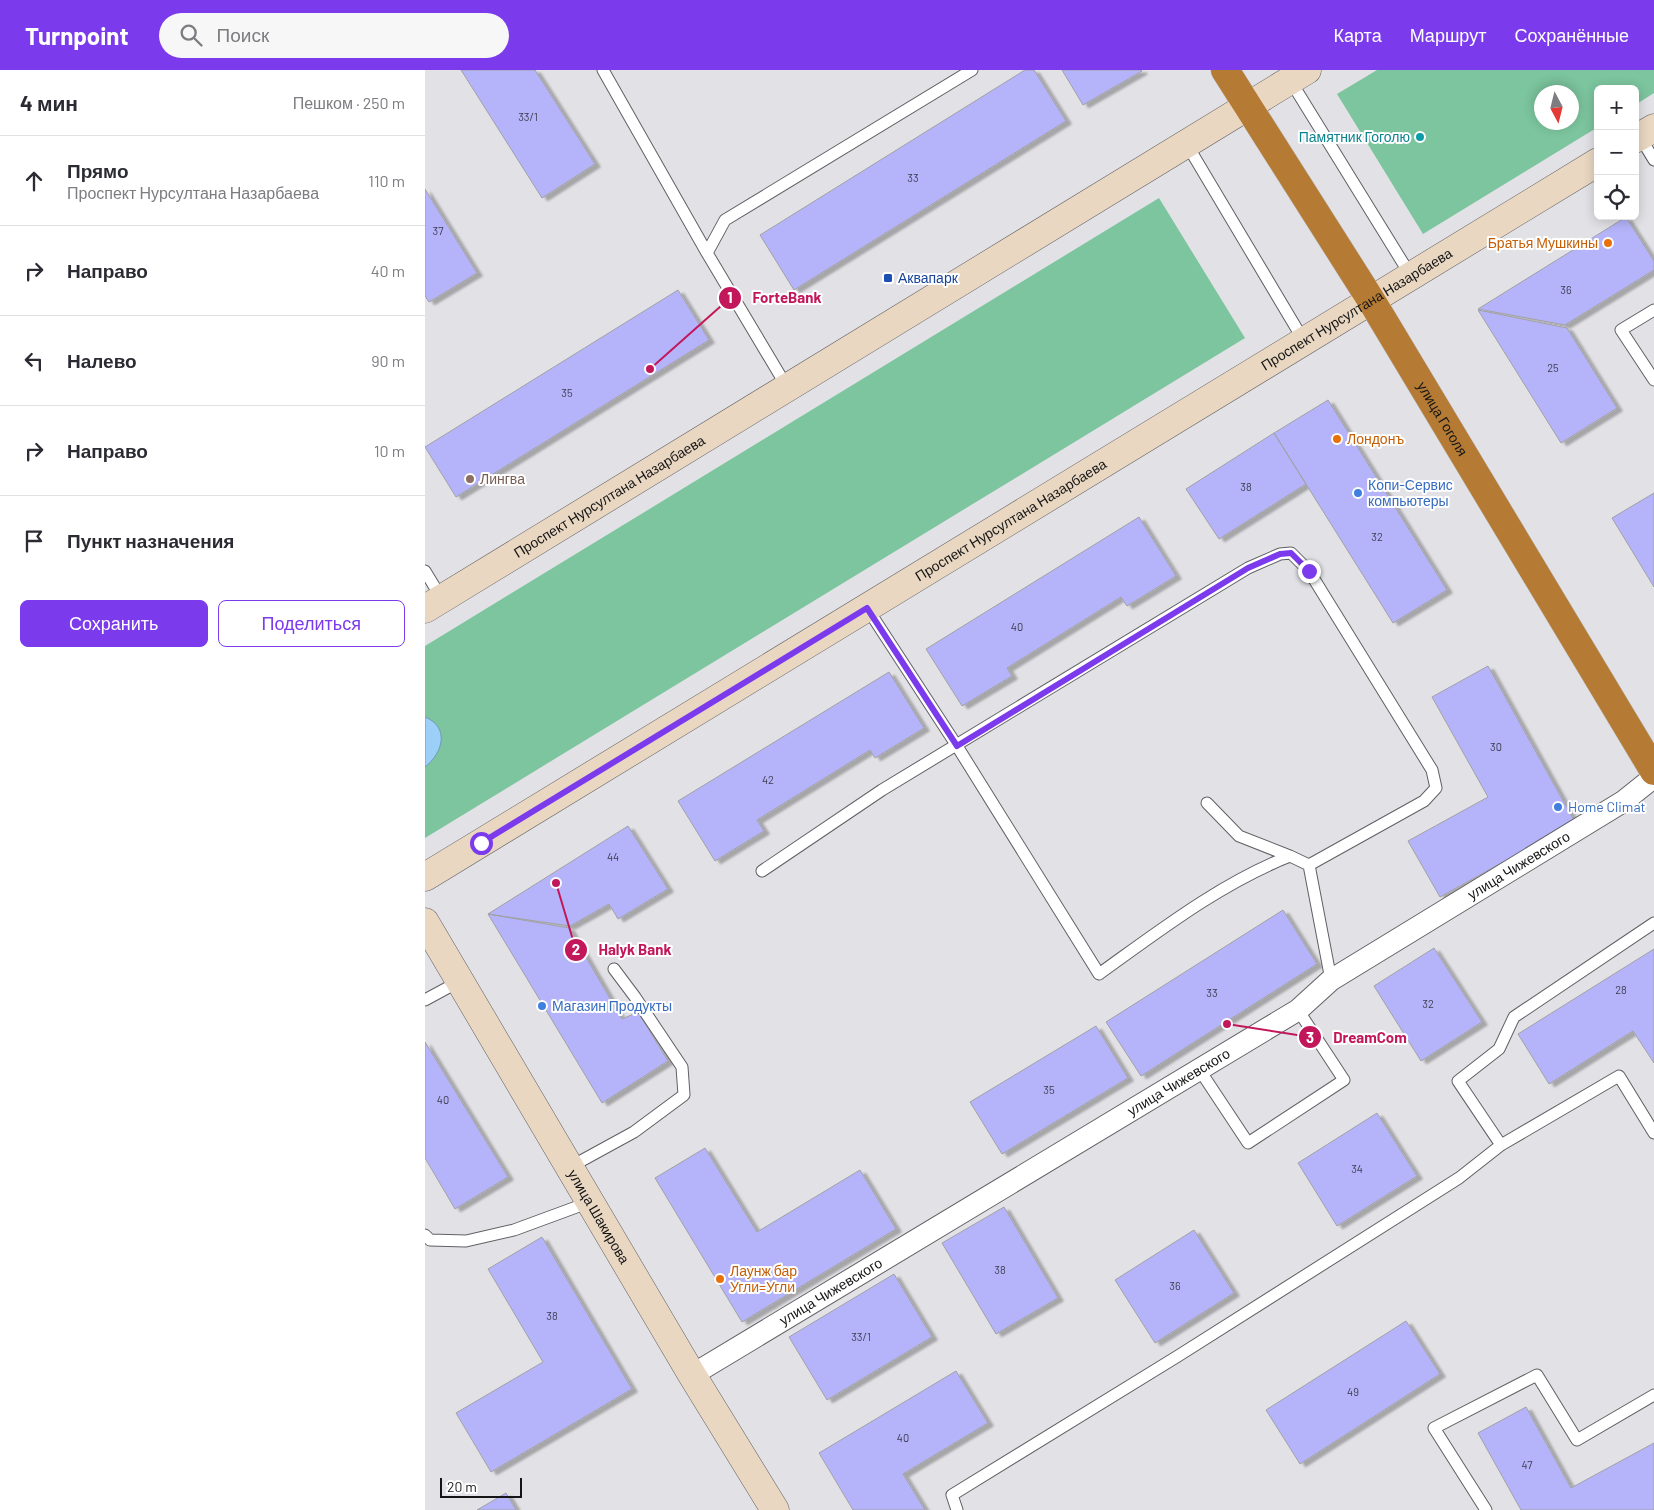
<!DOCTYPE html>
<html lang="ru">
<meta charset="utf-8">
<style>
body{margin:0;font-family:Barlow,sans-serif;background:#f7f7f7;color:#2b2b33}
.controls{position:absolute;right:15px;top:15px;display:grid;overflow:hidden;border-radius:8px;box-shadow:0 2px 12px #0003}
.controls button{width:45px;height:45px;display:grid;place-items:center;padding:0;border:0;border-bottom:1px solid #e1e1e2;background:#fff;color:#2b2b33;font:25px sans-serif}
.compass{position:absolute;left:1109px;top:15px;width:45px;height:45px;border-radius:50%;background:#fff;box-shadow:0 2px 12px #0003;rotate:173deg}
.scale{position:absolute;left:15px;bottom:12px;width:82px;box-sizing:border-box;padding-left:5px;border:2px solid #151516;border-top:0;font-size:14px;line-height:18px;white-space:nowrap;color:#151516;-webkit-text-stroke:4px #fff;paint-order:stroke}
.stop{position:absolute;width:15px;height:15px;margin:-11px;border:4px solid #7c3aed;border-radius:50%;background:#fff}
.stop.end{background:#7c3aed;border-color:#fff;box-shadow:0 1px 5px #0008}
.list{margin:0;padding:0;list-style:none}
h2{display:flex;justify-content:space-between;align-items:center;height:65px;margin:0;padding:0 20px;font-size:21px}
h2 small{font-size:16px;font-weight:400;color:#7c7c81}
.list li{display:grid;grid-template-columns:32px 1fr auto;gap:15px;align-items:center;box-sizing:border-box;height:90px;padding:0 20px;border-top:1px solid #e1e1e2}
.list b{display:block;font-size:19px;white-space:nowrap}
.list p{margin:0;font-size:16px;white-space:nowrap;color:#7c7c81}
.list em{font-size:16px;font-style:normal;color:#7c7c81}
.actions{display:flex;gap:10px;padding:15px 20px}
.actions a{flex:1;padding:11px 0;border:1px solid #7c3aed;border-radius:8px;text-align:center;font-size:18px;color:#7c3aed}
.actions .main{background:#7c3aed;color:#fff}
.icon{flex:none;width:28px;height:28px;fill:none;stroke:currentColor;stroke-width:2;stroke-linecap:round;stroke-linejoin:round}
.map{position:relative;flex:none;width:1229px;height:1440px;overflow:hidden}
header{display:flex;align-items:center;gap:30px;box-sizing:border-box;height:70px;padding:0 25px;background:#7c3aed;color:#fff}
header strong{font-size:24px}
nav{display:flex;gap:28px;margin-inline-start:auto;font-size:18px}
.search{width:350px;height:45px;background:#f7f7f7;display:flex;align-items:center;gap:12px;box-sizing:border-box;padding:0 18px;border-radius:28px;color:#7c7c81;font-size:19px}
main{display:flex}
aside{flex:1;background:#fff}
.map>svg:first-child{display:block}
.green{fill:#7cc59e;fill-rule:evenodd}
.water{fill:#9cd0f9;stroke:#7498b5}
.building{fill:#b5b4fb;stroke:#a0a1a5;filter:url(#shadow)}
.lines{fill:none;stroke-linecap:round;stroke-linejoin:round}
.lane-casing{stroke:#606064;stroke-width:13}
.street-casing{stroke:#606064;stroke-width:23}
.secondary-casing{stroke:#606064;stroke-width:29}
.highway-casing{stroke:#bdbdbe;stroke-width:29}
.lane{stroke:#fff;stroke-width:11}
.street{stroke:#fff;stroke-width:21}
.secondary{stroke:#e9d7c2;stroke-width:28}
.highway{stroke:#b57b34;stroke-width:28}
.route{stroke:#7c3aed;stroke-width:6}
.culture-dot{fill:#0f9aa8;stroke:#fff;stroke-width:2}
.food-dot{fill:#e8710a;stroke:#fff;stroke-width:2}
.transit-dot{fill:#1a4fb4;stroke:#fff;stroke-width:2}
.education-dot{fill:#8d6e63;stroke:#fff;stroke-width:2}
.shop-dot{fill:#3f7fe0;stroke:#fff;stroke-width:2}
.labels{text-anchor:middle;stroke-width:4;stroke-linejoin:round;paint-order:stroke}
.number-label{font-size:11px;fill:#3d3d4f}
.culture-label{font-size:14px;fill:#0d838f;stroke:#fff;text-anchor:end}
.food-label{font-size:14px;fill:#c56008;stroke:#fff;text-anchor:start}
.transit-label{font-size:14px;fill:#164399;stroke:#fff;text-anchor:start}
.street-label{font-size:14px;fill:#151516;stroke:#fff}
.education-label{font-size:14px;fill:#785e54;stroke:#fff;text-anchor:start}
.shop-label{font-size:14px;fill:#366cbe;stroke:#fff;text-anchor:start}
.leader{fill:none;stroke:#c2185b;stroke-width:2}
.callout-dot{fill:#c2185b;stroke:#fff;stroke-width:2}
.mark-label{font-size:15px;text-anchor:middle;font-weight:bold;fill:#fff}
.callout-label{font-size:15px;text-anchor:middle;font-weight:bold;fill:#c2185b;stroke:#fff;stroke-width:4;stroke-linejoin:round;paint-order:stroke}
</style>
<header>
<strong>Turnpoint</strong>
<div class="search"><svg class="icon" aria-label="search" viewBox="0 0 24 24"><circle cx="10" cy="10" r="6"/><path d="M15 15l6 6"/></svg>Поиск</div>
<nav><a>Карта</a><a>Маршрут</a><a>Сохранённые</a></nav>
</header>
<main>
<aside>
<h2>4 мин<small>Пешком · 250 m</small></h2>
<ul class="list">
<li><svg class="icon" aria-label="ahead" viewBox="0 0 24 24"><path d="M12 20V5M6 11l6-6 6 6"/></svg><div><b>Прямо</b><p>Проспект Нурсултана Назарбаева</p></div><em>110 m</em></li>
<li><svg class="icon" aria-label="right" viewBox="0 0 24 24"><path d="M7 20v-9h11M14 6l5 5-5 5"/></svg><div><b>Направо</b></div><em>40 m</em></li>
<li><svg class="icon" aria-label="left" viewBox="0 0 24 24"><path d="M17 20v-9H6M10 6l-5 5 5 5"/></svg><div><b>Налево</b></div><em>90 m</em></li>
<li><svg class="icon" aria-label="right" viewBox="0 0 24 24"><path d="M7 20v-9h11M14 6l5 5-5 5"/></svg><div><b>Направо</b></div><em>10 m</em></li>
<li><svg class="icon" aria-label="arrive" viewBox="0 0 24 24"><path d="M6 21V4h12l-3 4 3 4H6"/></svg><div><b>Пункт назначения</b></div></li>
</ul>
<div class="actions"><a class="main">Сохранить</a><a>Поделиться</a></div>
</aside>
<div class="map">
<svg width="1229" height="1440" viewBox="0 0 1229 1440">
<defs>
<filter id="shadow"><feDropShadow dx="5.5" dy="3" stdDeviation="1" flood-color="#0004"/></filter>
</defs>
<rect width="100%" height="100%" fill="#e2e2e6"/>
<path class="green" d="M952 0H1229V23L1210 35V19H1173V57L998 164 912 24ZM1116 22H1146V52H1116Z
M734 128 820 268 0 768V576Z"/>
<path class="water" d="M0 647C25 657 18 683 0 697Z"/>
<path class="building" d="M36 0H110L170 94 117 128Z
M600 0H609L641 51 369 220 335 165Z
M637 0H716L717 1 658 35Z
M0 119 52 203 4 232 0 226Z
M1201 147 1229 191V200L1140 255 1053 239Z
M253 220 284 270 31 427 0 377Z
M1053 240 1142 258 1192 338 1136 373Z
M903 330 1022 520 968 553 849 363Z
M849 363 881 414 794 469 761 419Z
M1229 423V517L1187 448Z
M714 447 751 506 702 536 696 527 582 598 587 606 537 636 501 579Z
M1063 596 1150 752 1015 827 983 771 1063 727 1007 627Z
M464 602 499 658 450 688 445 680 332 750 339 761 290 791 253 731Z
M203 756 243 819 193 849 184 834 145 856 63 844Z
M858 840 892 894 716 1006 681 952Z
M63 844 144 858 197 949 213 942 243 991 177 1033Z
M1009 878 1057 952 996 991 949 916Z
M1229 879V993L1208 961 1124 1014 1093 964Z
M671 956 703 1008 577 1084 545 1032Z
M0 972 83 1107 30 1139 0 1088Z
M952 1043 992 1106 912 1156 873 1093Z
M280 1078 332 1162 435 1100 471 1159 317 1252 230 1108Z
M579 1137 633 1228 571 1264 517 1173Z
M769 1160 809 1223 730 1273 690 1210Z
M117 1167 207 1319 66 1402 31 1343 118 1292 63 1199Z
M469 1204 507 1267 402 1330 364 1267Z
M981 1251 1015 1304 875 1394 841 1340Z
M531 1301 563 1353 478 1404 500 1440H428L394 1383Z
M1101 1337 1146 1418 1229 1373V1440H1096L1053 1363Z
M81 1423 91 1440H52Z"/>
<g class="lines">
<g class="lane-casing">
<path id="lane" d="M178 0 282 183
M865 10 986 206
M1215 67 1229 90
M761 73 879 271
M1229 240 1196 260 1229 310
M362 317 282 183 300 150 547 0
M0 501 17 529
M442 538 532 676 674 904C734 861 796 813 865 786L884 795
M782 733 814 766 865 786
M337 801 457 720 823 498 855 484 866 483 884 501 1007 700 1011 718 999 731 884 795 906 910
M0 930 35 911
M774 999 823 1073 919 1010 873 940
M1076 1075 1033 1011 1074 979 1089 947 1229 853
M145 1097 209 1062 259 1025 257 997 210 927 189 899
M0 1165 5 1170 41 1171 89 1160 165 1132
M532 1440 527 1425 753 1286 1034 1108 1076 1075 1194 1006 1229 1063
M1061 1440 1009 1358 1112 1305 1152 1370 1229 1325"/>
</g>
<g class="street-casing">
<g id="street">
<path id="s1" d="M267 1305 873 940 906 910 1199 731 1229 707"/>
</g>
</g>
<g class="secondary-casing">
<g id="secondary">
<path d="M1210 69 1229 58"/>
<path id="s2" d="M0 539 882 0"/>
<path id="s3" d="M0 807 1173 92"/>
<path id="s4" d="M0 852 267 1305 350 1440"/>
</g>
</g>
<g class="highway-casing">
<g id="highway">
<path id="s5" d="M800 0 946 230 1229 701"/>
</g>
</g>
<use href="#lane" class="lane"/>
<use href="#street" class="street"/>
<use href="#secondary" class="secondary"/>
<use href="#highway" class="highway"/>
</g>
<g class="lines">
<path class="route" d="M56 773 442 538 532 676 823 498 855 484 866 483 884 501"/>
</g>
<circle class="culture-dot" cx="995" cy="67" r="5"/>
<g class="food-dot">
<circle cx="1183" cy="173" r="5"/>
<circle cx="912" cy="369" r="5"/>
<circle cx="295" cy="1209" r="5"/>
</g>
<rect class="transit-dot" x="458" y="203" width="10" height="10" rx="2.5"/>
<circle class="education-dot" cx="45" cy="409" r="5"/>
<g class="shop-dot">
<circle cx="933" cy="423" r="5"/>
<circle cx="1133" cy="737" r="5"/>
<circle cx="117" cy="936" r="5"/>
</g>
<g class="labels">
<g class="number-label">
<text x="103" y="51">33/1</text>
<text x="488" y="112">33</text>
<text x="13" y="165">37</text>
<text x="1141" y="224">36</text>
<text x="1128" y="302">25</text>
<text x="142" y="327">35</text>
<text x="821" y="421">38</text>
<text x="952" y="471">32</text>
<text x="592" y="561">40</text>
<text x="1071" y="681">30</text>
<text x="343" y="714">42</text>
<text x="188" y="791">44</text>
<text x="1196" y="924">28</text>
<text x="787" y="927">33</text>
<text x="1003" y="938">32</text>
<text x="624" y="1024">35</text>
<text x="18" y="1034">40</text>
<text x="932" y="1103">34</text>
<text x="575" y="1204">38</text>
<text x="750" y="1220">36</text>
<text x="127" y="1250">38</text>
<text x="436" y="1271">33/1</text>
<text x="928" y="1326">49</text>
<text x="478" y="1372">40</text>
<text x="1102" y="1399">47</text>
</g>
<g class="culture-label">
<text x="985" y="72">Памятник Гоголю</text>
</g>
<g class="food-label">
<text x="1173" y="178" text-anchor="end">Братья Мушкины</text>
<text x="922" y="374">Лондонъ</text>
<text x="305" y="1206">Лаунж бар<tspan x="305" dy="16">Угли=Угли</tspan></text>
</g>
<g class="transit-label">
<text x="473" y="213">Аквапарк</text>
</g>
<g class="street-label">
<text dy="5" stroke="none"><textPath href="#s3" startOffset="1091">Проспект Нурсултана Назарбаева</textPath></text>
<text dy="5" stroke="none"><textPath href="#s5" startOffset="411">улица Гоголя</textPath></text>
<text dy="5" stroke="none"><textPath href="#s2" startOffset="216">Проспект Нурсултана Назарбаева</textPath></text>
<text dy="5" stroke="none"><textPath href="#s3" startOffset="686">Проспект Нурсултана Назарбаева</textPath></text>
<text dy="5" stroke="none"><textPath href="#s1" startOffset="972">улица Чижевского</textPath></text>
<text dy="5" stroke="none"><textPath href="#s1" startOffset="568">улица Чижевского</textPath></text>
<text dy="5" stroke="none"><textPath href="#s4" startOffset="342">улица Шакирова</textPath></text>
<text dy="5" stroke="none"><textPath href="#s1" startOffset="162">улица Чижевского</textPath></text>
</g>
<g class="education-label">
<text x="55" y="414">Лингва</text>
</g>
<g class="shop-label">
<text x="943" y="420">Копи-Сервис<tspan x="943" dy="16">компьютеры</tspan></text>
<text x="1143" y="742">Home Climat</text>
<text x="127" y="941">Магазин Продукты</text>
</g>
</g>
<path class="leader" d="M225 299L305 228M131 813L151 880M802 954L885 967"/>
<g class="callout-dot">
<circle cx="225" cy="299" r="5"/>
<circle cx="131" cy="813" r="5"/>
<circle cx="802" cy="954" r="5"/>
<circle cx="305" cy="228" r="12"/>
<circle cx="151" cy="880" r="12"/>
<circle cx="885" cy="967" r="12"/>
</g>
<g class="mark-label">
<text x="305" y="233">1</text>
<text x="151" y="885">2</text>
<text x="885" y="973">3</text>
</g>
<g class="callout-label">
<text x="362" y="233">ForteBank</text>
<text x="210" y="885">Halyk Bank</text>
<text x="945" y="973">DreamCom</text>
</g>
</svg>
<div class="controls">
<button>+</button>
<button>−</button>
<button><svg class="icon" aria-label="locate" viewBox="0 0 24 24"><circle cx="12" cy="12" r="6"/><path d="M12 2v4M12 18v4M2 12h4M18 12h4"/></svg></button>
</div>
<svg class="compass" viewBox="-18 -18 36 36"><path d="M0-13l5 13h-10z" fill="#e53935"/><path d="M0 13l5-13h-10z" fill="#7c7c81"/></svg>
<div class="scale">20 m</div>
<div class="stop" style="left:56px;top:773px"></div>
<div class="stop end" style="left:884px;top:501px"></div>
</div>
</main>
